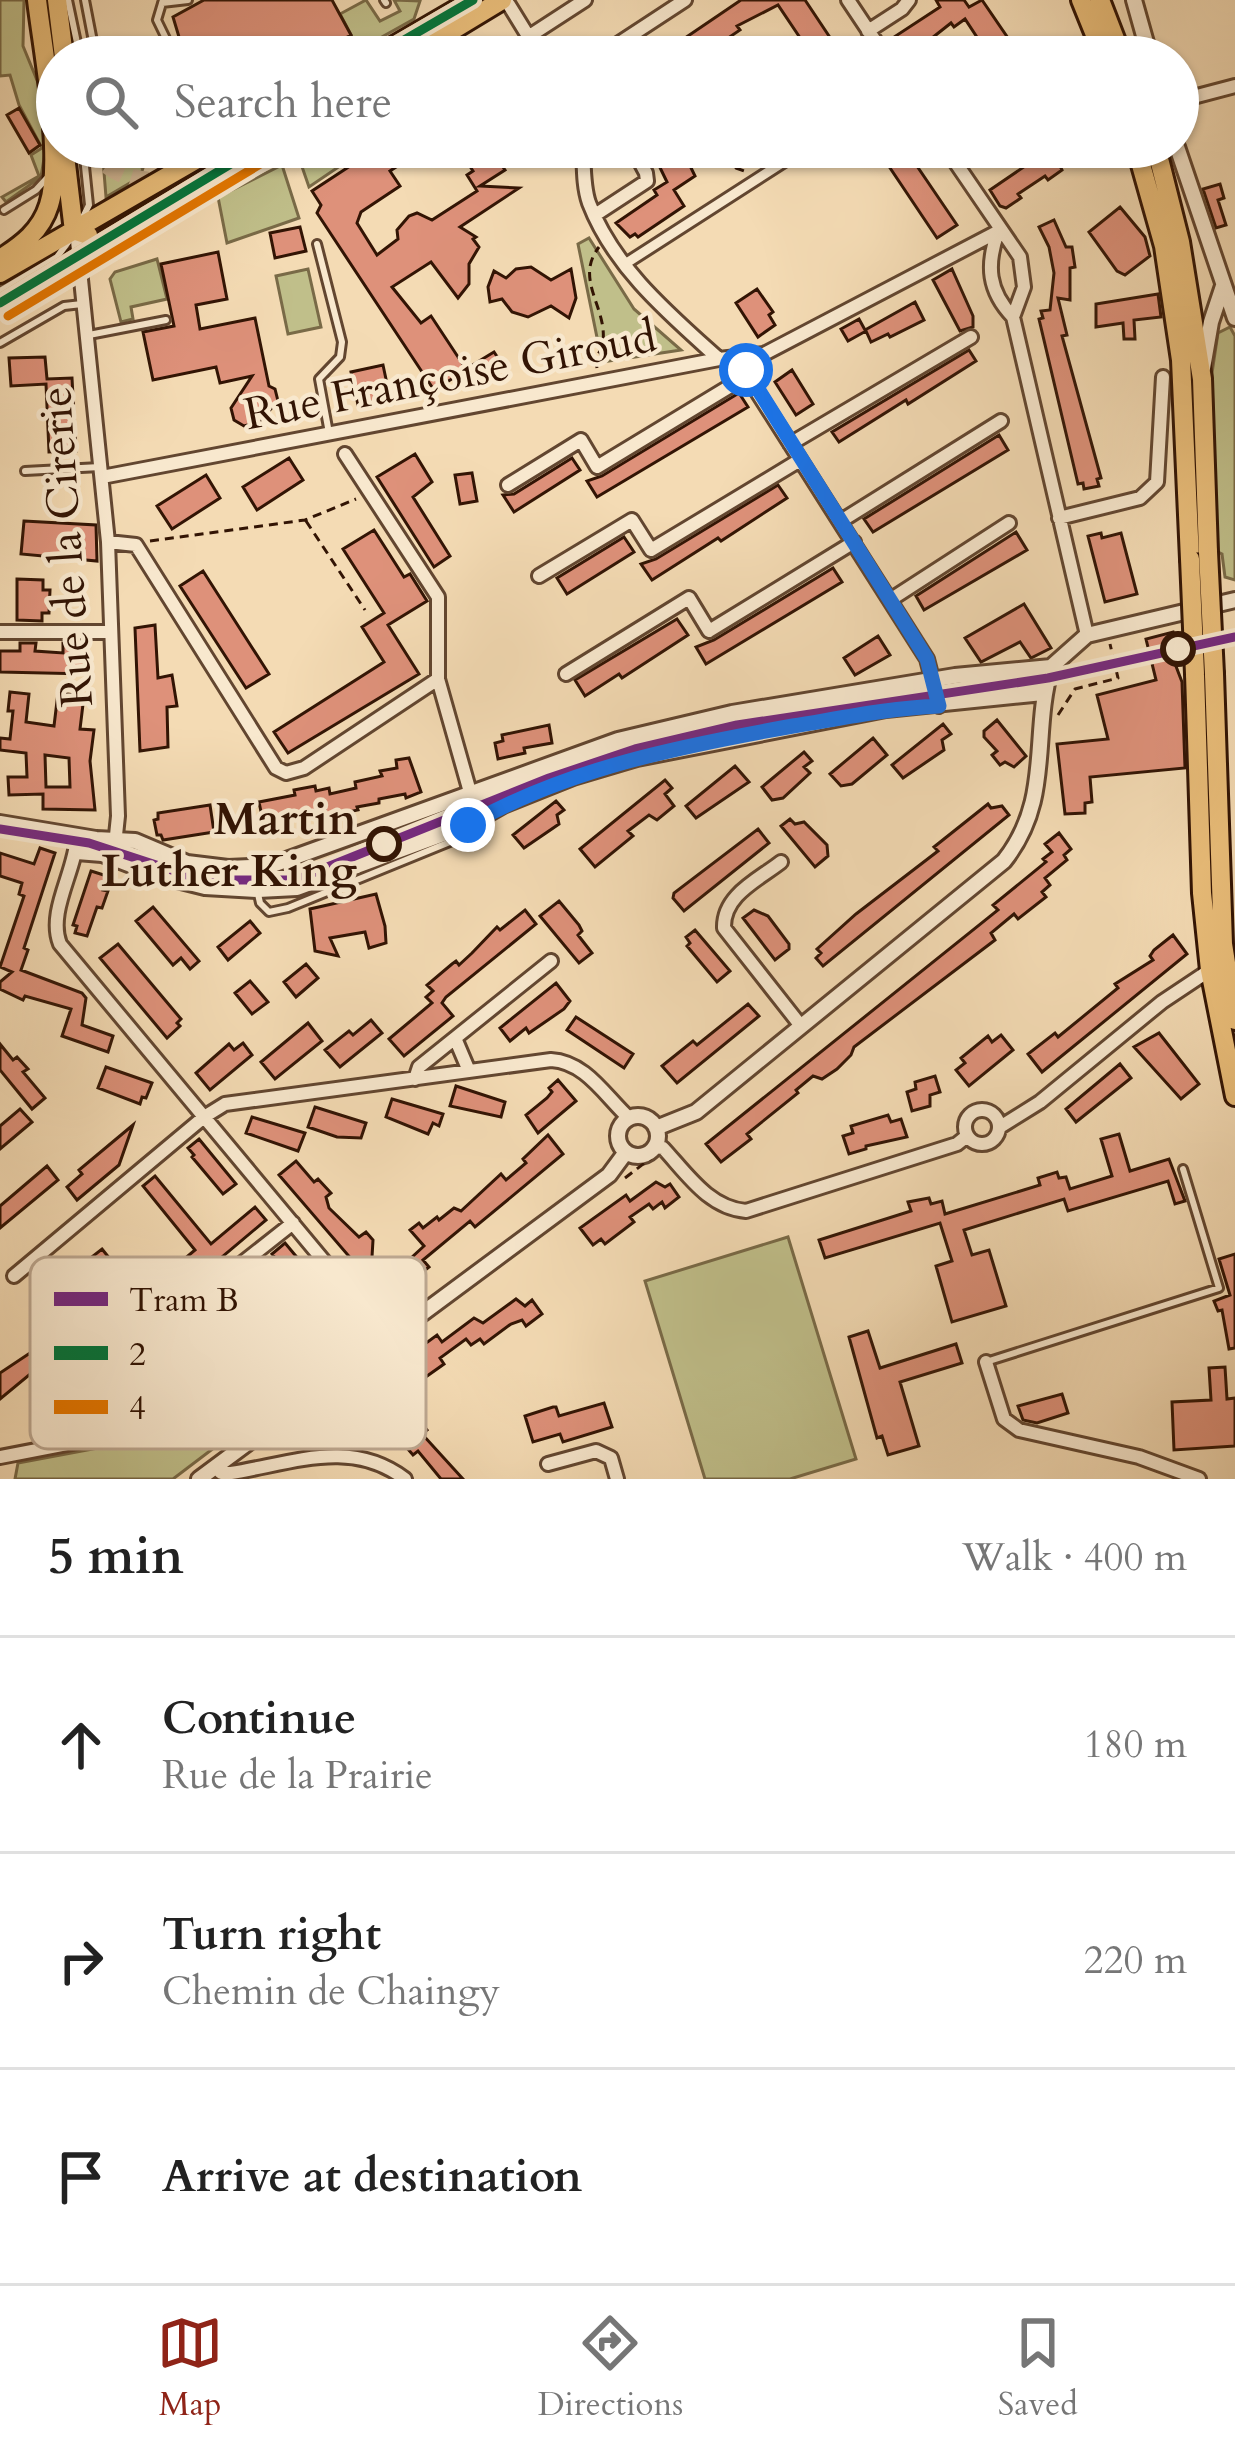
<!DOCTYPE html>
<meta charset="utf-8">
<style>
body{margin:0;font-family:Cardo,serif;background:#f2f2f2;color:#222}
.stop{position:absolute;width:36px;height:36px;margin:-27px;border:9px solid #1a73e8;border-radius:50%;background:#fff}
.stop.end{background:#1a73e8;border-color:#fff;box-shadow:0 3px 12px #0008}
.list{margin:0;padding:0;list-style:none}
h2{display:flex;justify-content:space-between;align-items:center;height:156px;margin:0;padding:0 48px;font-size:51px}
h2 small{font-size:39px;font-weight:400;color:#767676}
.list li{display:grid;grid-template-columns:78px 1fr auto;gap:36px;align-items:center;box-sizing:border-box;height:216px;padding:0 48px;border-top:3px solid #e0e0e0}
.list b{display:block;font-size:45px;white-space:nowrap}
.list p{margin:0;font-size:39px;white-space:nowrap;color:#767676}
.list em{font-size:39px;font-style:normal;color:#767676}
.icon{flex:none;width:66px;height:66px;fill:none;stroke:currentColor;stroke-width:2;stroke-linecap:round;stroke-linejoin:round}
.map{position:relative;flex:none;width:1235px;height:1479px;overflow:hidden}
.search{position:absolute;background:#fff;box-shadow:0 3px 9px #0004;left:36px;right:36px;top:36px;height:132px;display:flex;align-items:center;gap:30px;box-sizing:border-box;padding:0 42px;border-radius:66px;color:#767676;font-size:45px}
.sheet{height:804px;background:#fff}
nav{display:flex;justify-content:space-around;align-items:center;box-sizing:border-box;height:168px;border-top:3px solid #e0e0e0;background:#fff;font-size:33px;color:#767676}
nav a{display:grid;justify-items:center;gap:6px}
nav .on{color:#8f2418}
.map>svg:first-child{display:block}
.green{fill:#c0bf8a;stroke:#796a47;stroke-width:3}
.building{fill:#de917a;stroke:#321404;stroke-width:3;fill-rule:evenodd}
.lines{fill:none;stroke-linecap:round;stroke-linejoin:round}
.primary-tunnel{stroke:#cdb391;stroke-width:18;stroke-dasharray:18 9;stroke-linecap:butt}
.service-casing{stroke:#624630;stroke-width:12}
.pedestrian-casing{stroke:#624630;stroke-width:15}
.minor-casing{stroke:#624630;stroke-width:18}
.tertiary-casing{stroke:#624630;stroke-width:20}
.primary-casing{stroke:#321404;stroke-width:24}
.path{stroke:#321404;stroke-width:3;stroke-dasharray:9 6;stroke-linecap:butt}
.service{stroke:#f8e8ce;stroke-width:6}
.pedestrian{stroke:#f8e8ce;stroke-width:9}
.minor{stroke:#f8e8ce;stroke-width:12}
.tertiary{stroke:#f8e8ce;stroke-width:14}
.primary{stroke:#eabe7a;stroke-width:18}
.tram{stroke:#321404;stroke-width:3}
.primary-bridge-casing{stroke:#321404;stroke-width:24;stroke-linecap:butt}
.primary-bridge{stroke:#eabe7a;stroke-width:18}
.bus-1-casing{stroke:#f8e8ce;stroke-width:18}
.bus-2-casing{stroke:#f8e8ce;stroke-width:18}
.bus-1{stroke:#00763c;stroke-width:9}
.bus-2{stroke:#e57700;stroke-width:9}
.tram-1-casing{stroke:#f8e8ce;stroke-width:18}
.tram-1{stroke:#762a80;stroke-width:9}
.route{stroke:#1a73e8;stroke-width:15}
.stop-dot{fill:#f8e8ce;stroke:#321404;stroke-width:6}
.labels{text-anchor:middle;stroke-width:9;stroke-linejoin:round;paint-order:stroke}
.street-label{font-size:45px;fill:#321404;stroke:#f8e8ce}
.stop-label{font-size:45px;font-weight:bold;fill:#321404;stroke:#f8e8ce;text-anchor:end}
.key{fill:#f8e8ce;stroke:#bda891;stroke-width:3}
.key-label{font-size:33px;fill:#321404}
</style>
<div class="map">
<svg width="1235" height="1479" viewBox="0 0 1235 1479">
<rect width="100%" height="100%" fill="#f4dbb4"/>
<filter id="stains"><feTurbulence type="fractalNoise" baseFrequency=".00167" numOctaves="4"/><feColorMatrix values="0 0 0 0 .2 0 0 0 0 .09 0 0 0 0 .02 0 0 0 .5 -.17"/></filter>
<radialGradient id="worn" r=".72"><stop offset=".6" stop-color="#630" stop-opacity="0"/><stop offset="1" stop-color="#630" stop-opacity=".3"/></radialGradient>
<path class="green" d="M0 0H24L23 46 41 90 47 140 41 177 6 202 2 197 39 176 31 155 42 148 19 105 10 75 0 76Z
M366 0 380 21 400 11 394 0 420 1 414 19 346 57H310L351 35 340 14Z
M102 147 143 168 140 177 106 197Z
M318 147H355L359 153 309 187 299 158Z
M282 165 299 218 227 243 218 197Z
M589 238 634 309 681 350 602 362 578 244Z
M157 259 167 299 131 307 133 319 121 322 110 279 115 272Z
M308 269 321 327 288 334 276 276Z
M1230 327 1235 336V580L1225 577 1222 554 1216 551 1212 373 1218 333Z
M788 1237 856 1459 790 1479H705L645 1281Z
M252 1419 173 1479H15L18 1463Z"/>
<path class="building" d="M204 0H332L351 35 310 57H185L173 17Z
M741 0H805L843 57H813L778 5 737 26 740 30 706 53 709 57H657Z
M936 0H964L969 7 982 0 1021 57H990L965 19 954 27 951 23 908 57H897L891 39 940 7Z
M19 108 40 145 29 153 7 115Z
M379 147H427L390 171 400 186 361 212 357 223 377 255 398 239 397 230 409 216 417 213 432 220 477 191 467 175 473 171 457 147H489L505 170 480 186 519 188 460 227 476 237 473 239 479 247 469 264V284L458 298 431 262 392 287 421 323 431 316 466 369 494 352 504 367 472 387 463 372 434 390 317 213 321 205 312 191Z
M650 147H681L695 176 674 190 684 206 638 237 635 234 630 237 616 223 657 195 654 190 667 182Z
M876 147H904L957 225 937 238Z
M1053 147H1061L1069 160 1060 166 1062 170 1048 180 1045 176 1018 194 1021 198 1006 208 1000 206 990 190Z
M1220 184 1224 198 1218 200 1226 225 1216 228 1203 189Z
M1120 207 1145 237 1150 256 1125 275 1117 271 1089 232Z
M1054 220 1066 247H1072L1075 267 1070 268V300L1058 298 1067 335 1062 336 1101 478 1097 479 1099 486 1084 489 1083 483 1078 484 1039 319 1043 318 1041 311 1050 310 1054 273 1049 247 1039 227Z
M300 227 306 251 275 258 270 233Z
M218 252 227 299 196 305 200 329 255 318 269 386 275 389 278 401 259 422 244 426 234 420 231 408 252 376 220 383 216 367 153 380 143 332 174 326 161 264Z
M531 267 551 280 571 269 576 298 569 318 551 306 528 317 512 312 502 299 490 302 488 287 494 271 506 278 516 269Z
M952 269 973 316V327L960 331 933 280Z
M757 289 773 312 769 315 775 325 758 337 736 303Z
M1158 294 1161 317 1134 320 1135 339H1124L1123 323 1096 327V304Z
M915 302 924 320 890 337 888 334 871 342 866 331 848 341 841 329 859 319 865 330Z
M969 350 976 361 908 404 906 400 839 442 832 432Z
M45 357 47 379 72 378 76 451 49 452 46 384 11 386 9 358Z
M383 365 390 398 358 405 351 372Z
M792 370 813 404 796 415 775 382Z
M739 393 748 407 597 497 587 481 602 476Z
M999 435 1008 450 873 532 864 519Z
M415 454 432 482 413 497 450 556 434 567 377 477Z
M289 458 303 480 257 510 243 487Z
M572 458 580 470 514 512 503 495 514 494Z
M472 473 477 501 460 504 455 475Z
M206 475 220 498 172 529 157 506Z
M778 485 787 498 721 541 718 538 652 580 641 564 656 559Z
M24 521 96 525 97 561 21 554Z
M374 530 404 577 410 574 427 601 388 625 419 674 288 753 274 732 384 662 362 627 384 613 343 549Z
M1016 532 1027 550 924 610 916 596Z
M1101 533 1102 538 1121 533 1137 594 1105 602 1088 536Z
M624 537 634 552 567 594 557 578Z
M833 568 842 582 706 664 696 647 714 640Z
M203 571 269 674 246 688 180 586Z
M17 579 43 580V590H50L49 613H42V621L17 620Z
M1024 604 1051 648 1031 658 1020 642 981 662 965 638Z
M677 619 688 635 622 678 619 674 585 696 575 680Z
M155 625 158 678 172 675 177 706 167 707 168 747 140 751 135 628Z
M1173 632 1178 660 1174 661 1182 682 1185 768 1090 777 1092 802 1085 803V813L1065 814 1057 744 1108 739 1097 695 1156 680 1146 639Z
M878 636 890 655 855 675 844 658Z
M20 643H36L35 651 63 653V643L79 644 78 653H89L88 674 0 672V651H20Z
M10 692 29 694 26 722 54 726 58 693 84 696 80 729 94 730 90 761 95 810 43 809V794L9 795 8 777H27L26 753 0 750V738L10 739 13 711H8ZM45 755 69 758 70 787H46Z
M997 720 1026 756 1014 767 1005 762 1000 765 992 755 997 751 984 737V731Z
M943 724 951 734 942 740 944 750 903 778 892 765Z
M549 725 552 743 524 748 525 753 498 759 495 743 503 741 502 735Z
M873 738 887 755 852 784 841 786 830 774Z
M804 752 812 761 804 767 810 773 783 798 772 800 762 787Z
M409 758 421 792 406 798 405 794 379 799V803L357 807 358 810 334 815 326 816 325 810 284 820 286 828 265 831 259 802 295 795 294 790 315 786 316 791 329 788 330 794 356 788 355 782 382 776 380 771 397 768 396 760Z
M735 766 749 782 696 818 686 806Z
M665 780 672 788 665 794 674 806 657 820 649 815 628 831 633 836 595 867 580 849Z
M556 801 564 810 557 815 559 824 524 848 513 835Z
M988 804 991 808 1002 806 1009 815 823 966 816 958 821 953 817 949 856 914 938 851 934 847Z
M210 805 214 832 163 840 161 835H157L154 820 158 819V813Z
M790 819 795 824 804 822 827 845 828 856 815 867 781 826Z
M758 829 769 843 684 911 673 898 674 893Z
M1059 833 1071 849 1064 855 1067 860 1045 878 1050 885 1042 892 1046 897 1018 919 1014 914 991 933 995 940 854 1047 851 1055 837 1069 822 1079 813 1076 796 1090 798 1093 747 1134 751 1139 721 1162 706 1144 998 910 993 905 1046 862 1043 859 1052 852 1045 844Z
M40 848 55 853 24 948 28 950 21 970 82 993 86 998 82 1025 113 1036 108 1052 62 1036 71 1009 25 996 23 1000 0 989V982L12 972 0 967 24 896 19 894 22 883 0 876V853L34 864Z
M91 871 107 876 103 890 108 891 102 908 97 907 87 936 75 933 77 926 73 925Z
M376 894 385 926 386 943 369 948 365 932 330 938 338 956 315 951 310 909Z
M559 901 579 925 582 931 578 935 592 953 579 963 540 916Z
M153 907 199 961 190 969 181 958 173 965 136 921Z
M525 910 536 924 446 997 442 1003 453 1016 404 1056 389 1039 432 1003 426 997 433 991 427 985 452 964 456 961 459 965 472 953 497 927 500 930Z
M754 910 768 916 789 944V949L775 960 743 918Z
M250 921 260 933 228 960 218 947Z
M695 930 730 971 717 982 687 946 690 943 686 937Z
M1173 935 1187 954 1042 1072 1028 1054 1055 1033 1058 1037 1118 988 1115 984 1153 960 1150 956 1154 950Z
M118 944 181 1019 177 1023 180 1026 167 1038 100 958Z
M306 964 318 978 296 997 284 982Z
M250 981 268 1002 252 1014 235 993Z
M556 983 570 1001 564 1009 529 1033 526 1028 510 1041 500 1028Z
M748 1004 759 1016 677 1083 662 1066 693 1041 697 1045Z
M576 1017 633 1054 624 1068 567 1030Z
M371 1020 382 1033 340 1067 325 1050 349 1031 353 1035Z
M308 1023 322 1041 275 1079 261 1062Z
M1159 1033 1199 1084 1181 1099 1134 1047Z
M1001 1035 1013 1050 969 1086 956 1070 965 1063 961 1058 988 1036 992 1042Z
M243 1043 252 1055 210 1090 196 1073 229 1044 234 1050Z
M0 1044 13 1060 17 1057 28 1069 23 1072 45 1098 32 1109 0 1070Z
M1120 1064 1131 1078 1076 1122 1066 1109Z
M106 1067 152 1083 146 1098 142 1097 140 1104 98 1088Z
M935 1076 940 1092 930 1095V1106L912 1111 907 1092 916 1089 915 1082Z
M558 1080 576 1101 538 1133 526 1115 547 1098 552 1092 549 1088Z
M456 1086 505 1102 501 1117 450 1106Z
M392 1099 443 1114 439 1126 433 1123 428 1134 386 1117Z
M315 1107 366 1123 361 1138 337 1137 308 1127Z
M20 1109 32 1122 0 1149V1126Z
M888 1115 891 1122 901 1119 907 1137 866 1146V1149L849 1154 843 1136 853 1133 851 1126Z
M252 1117 305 1133 298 1151 246 1133Z
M133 1125 119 1165 77 1200 67 1187 82 1174 79 1170Z
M1119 1134 1130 1171 1169 1159 1185 1201 1175 1204 1168 1181 1068 1211 1064 1199 964 1230 972 1255 989 1250 1006 1306 952 1322 936 1266 952 1261 940 1223 825 1258 819 1240 911 1211 908 1202 929 1198 931 1204 942 1201 945 1214 1040 1185 1038 1178 1057 1172 1059 1178 1066 1177 1070 1189 1112 1176 1101 1139Z
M548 1135 563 1154 475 1227 470 1221 423 1260 429 1267 380 1306 368 1291 385 1282 424 1246 410 1230 419 1223 423 1228 437 1217 439 1220 454 1208 461 1211 501 1174 506 1180 526 1163 523 1159Z
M199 1139 236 1184 223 1194 192 1157 194 1155 188 1148Z
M296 1161 314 1182 318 1179 331 1193 326 1197 329 1208 359 1237 366 1232 373 1240 372 1257 359 1268 279 1175Z
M47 1166 58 1180 0 1228V1206Z
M155 1176 211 1244 255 1207 266 1220 178 1294 168 1281 186 1265 183 1260 195 1250 143 1186Z
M656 1182 665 1187 670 1184 679 1197 665 1208 662 1202 653 1209 649 1204 630 1217 634 1222 605 1244 601 1239 593 1245 580 1228 626 1195 630 1201Z
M285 1243 336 1304 340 1307 345 1304 352 1313 265 1382 261 1364 315 1321 312 1316 319 1310 272 1254Z
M102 1249 138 1294 124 1304 88 1260Z
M1235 1254V1348L1229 1349 1222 1310 1218 1311 1214 1301 1230 1295 1219 1259Z
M516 1299 525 1306 532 1300 542 1314 526 1326 522 1320 511 1324 484 1344 480 1339 471 1345 466 1339 440 1358 444 1364 399 1396 395 1390 387 1396 375 1381 389 1370 398 1376 417 1362 425 1356 422 1346 437 1335 442 1342 474 1318 483 1323Z
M868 1331 880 1368 956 1344 962 1363 900 1382 919 1446 888 1455 882 1436 877 1438 849 1337Z
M30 1353 40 1366 0 1399V1373Z
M1225 1367 1227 1399 1235 1398V1446L1174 1450 1172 1402 1211 1400 1209 1368Z
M1062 1394 1068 1413 1037 1423 1023 1420 1018 1406Z
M604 1403 612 1427 563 1442 560 1434 533 1442 525 1416 553 1407H556L559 1416Z
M416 1416 427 1430 422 1434 463 1479H441L418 1451 413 1455 401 1441 407 1431 403 1426Z"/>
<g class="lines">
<path class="primary-tunnel" d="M87 147C123 185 155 189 202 169"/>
<g class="service-casing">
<path id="service" d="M68 0 80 57
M85 0 96 57
M163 0 157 20 175 57
M384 0 386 3
M162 3 188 0
M118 147C143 171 164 161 191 147
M4 210 36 190 47 178
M82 219 89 205 83 147
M317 244 342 342 340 357 319 379 329 433
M0 291 57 257 69 241
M89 335 166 320
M0 343 64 306 82 304
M25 471 100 467
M258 894 260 903 269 912 288 908 472 833 470 828
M986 1362 1219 1288 1183 1169"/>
</g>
<g class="pedestrian-casing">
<path id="pedestrian" d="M625 264 807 147"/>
</g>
<g class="minor-casing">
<path id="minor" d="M506 0 541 57
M848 0 886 57
M868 31 902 9 909 0
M528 37 585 0
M598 57 685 0
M1178 101 1235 86
M583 147C584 165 583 186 589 203 614 268 669 314 719 359
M945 147 1020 257 1024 287 1013 317
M595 215 647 181 646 173 632 147
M76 231 108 542 118 816 115 845
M998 232C986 265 988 291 1013 317L1087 635
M744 357 747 376 927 659 939 706
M790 444 971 337
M345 454 438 597V679L470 792
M102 477 719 359 764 354 999 231
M508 485 581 440 597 467 747 376
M1059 518 1140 498 1157 482 1163 377
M841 521 1001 421
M108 542 136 545 276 768 286 773 304 768 438 679
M539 576 632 520 651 550 800 460
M890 600 1009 523
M0 632H111
M566 674 689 598 709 631 854 542
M77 836C76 871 47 911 60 944L388 1338
M781 862C758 880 723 895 724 928L801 1026
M455 1038 469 1071
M415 1079 419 1067 551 961
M965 1127a17 17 0 1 1 34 0a17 17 0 1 1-34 0Z
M1000 1127 1040 1102 1162 1002 1210 970
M654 1147 663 1148C687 1174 709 1208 746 1211L957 1144 967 1136
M14 1276 204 1117 225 1104 551 1060C586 1062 605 1096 629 1118
M165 1324 293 1223
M986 1362 1004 1419 1019 1430 1139 1457 1199 1479
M0 1457 269 1405 283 1416
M548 1464 596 1451 611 1458 617 1479
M216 1467 221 1473H231C293 1463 351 1438 405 1479"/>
</g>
<g class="tertiary-casing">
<path id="tertiary" d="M1134 0 1150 57
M1177 147 1235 318
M1203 368 1211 322 1223 286
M0 823 96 839 135 841 187 863 228 868 270 866 618 740 732 713 955 676 1051 667 1087 635 1235 600
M77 852 102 854 157 875 205 887 258 890 297 888 468 825 503 805 573 777 637 758 886 709 1043 693
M618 1136a20 20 0 1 1 40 0a20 20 0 1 1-40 0Z
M656 1128 696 1112 1004 861C1053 799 1031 736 1051 667
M199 1479 609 1175 626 1152"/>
</g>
<g class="primary-casing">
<path id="primary" d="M57 0 64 57
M1081 0 1104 57
M1100 0 1122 57
M375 57 473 0
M408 57 502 0
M64 147 73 223 76 231 88 235
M1136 147 1164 246 1181 360 1190 559
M1156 147 1180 242 1202 379 1208 552
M0 259C22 245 41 231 49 205 64 159 43 51 37 0
M0 273 218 147
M0 303 259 147
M1195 674 1202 893 1210 970 1235 1096
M1214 674 1223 944 1235 1020"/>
</g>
<path class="path" d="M757 57H773
M719 147 723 157 732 158 736 168 744 171
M733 157 741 147
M597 368C594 354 602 353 603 341 607 307 574 279 599 247
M306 521 365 610
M150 541 305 520 356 499
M1058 715 1075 689 1118 678 1110 644
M625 1178 651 1158"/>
<use href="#service" class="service"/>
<use href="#pedestrian" class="pedestrian"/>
<use href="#minor" class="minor"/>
<use href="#tertiary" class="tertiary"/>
<use href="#primary" class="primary"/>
<path class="tram" d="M782 713 819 712"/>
<g class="primary-bridge-casing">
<path id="primary-bridge" d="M1208 552 1214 674
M1190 559 1195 674"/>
</g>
<use href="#primary-bridge" class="primary-bridge"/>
<g class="bus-1-casing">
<path id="bus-1" d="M375 57 473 0
M0 303 259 147"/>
</g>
<g class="bus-2-casing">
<path id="bus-2" d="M8 316 267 160"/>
</g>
<use href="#bus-1" class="bus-1"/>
<use href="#bus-2" class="bus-2"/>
<g class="tram-1-casing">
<path id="tram-1" d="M0 829 89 843 202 880H295L549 778 635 749 737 725 1048 678 1235 637"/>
</g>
<use href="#tram-1" class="tram-1"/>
</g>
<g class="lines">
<path class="route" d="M468 825C569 768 681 746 793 726 842 718 890 708 939 706L927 659 746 370"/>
</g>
<g class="stop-dot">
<circle cx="1178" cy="649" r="15"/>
<circle cx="384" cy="844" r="15"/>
</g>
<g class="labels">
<g class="street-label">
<text transform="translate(450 374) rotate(-11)" y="16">Rue Françoise Giroud</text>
<text transform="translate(65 547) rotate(-94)" y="16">Rue de la Cirerie</text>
</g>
<g class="stop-label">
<text x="357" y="834">Martin<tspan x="357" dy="52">Luther King</tspan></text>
</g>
</g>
<rect x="30" y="1257" width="396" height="192" rx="18" class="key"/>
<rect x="54" y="1292" width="54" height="14" fill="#762a80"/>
<rect x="54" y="1346" width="54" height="14" fill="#00763c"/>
<rect x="54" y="1400" width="54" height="14" fill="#e57700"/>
<g class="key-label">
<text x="129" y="1311">Tram B</text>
<text x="129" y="1365">2</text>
<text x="129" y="1419">4</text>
</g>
<rect width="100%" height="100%" filter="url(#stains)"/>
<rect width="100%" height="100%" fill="url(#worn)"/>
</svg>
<div class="stop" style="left:746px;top:370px"></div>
<div class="stop end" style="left:468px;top:825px"></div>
<div class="search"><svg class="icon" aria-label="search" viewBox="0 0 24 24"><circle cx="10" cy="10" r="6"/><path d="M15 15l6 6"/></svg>Search here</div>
</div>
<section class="sheet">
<h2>5 min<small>Walk · 400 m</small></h2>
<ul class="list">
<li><svg class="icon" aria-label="ahead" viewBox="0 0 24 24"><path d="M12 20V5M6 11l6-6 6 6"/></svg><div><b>Continue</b><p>Rue de la Prairie</p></div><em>180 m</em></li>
<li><svg class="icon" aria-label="right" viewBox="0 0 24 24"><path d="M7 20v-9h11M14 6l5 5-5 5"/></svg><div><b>Turn right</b><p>Chemin de Chaingy</p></div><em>220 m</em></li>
<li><svg class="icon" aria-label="arrive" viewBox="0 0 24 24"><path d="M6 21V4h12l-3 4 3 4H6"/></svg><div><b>Arrive at destination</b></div></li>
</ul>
</section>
<nav>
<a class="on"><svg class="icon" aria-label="map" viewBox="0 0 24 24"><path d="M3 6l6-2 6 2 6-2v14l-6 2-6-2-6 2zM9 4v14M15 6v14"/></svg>Map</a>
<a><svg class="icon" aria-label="directions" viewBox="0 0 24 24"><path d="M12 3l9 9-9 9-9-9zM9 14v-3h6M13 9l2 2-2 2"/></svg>Directions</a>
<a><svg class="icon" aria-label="saved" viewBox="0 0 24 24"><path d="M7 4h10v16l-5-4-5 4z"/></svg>Saved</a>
</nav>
